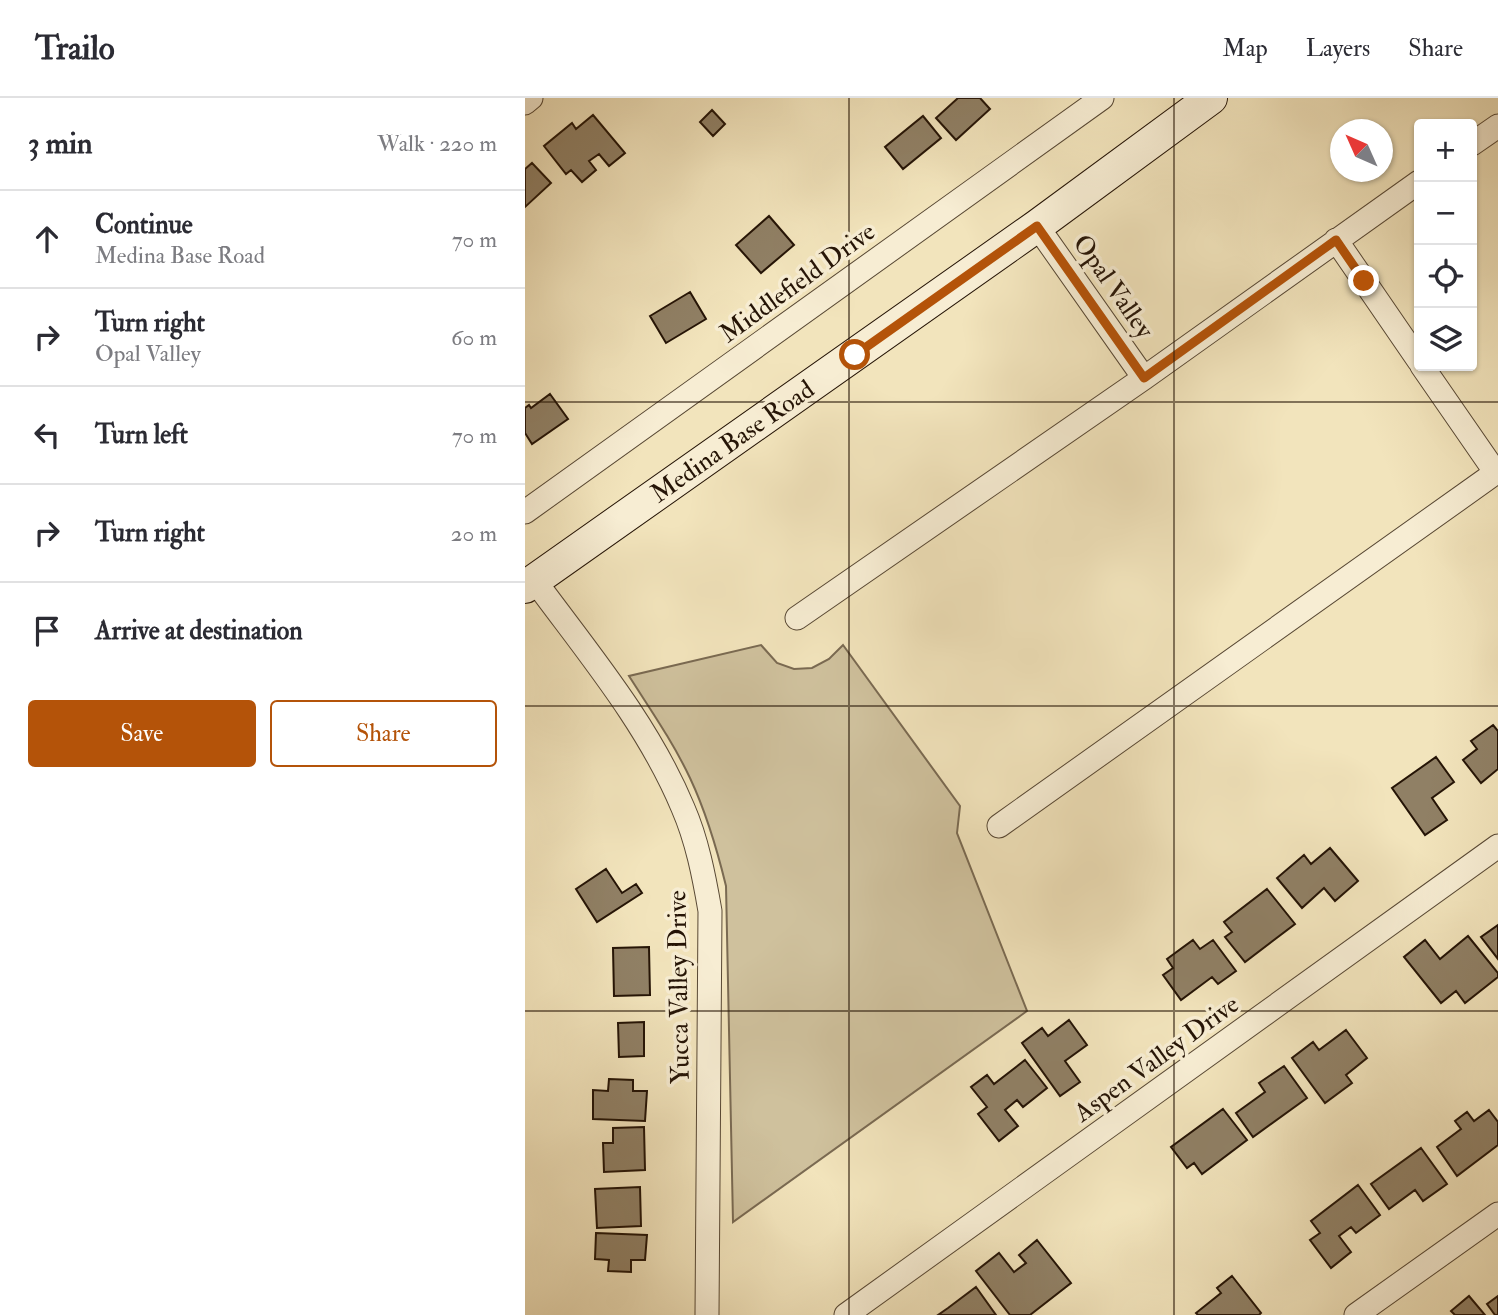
<!DOCTYPE html>
<meta charset="utf-8">
<style>
body{margin:0;font-family:"IM FELL Double Pica",serif;background:#f2f2f3;color:#2b2b33}
.controls{position:absolute;right:21px;top:21px;display:grid;overflow:hidden;border-radius:7px;box-shadow:0 2px 5px #0004}
.controls button{width:63px;height:63px;display:grid;place-items:center;padding:0;border:0;border-bottom:2px solid #e1e1e2;background:#fff;color:#2b2b33;font:35px sans-serif}
.compass{position:absolute;left:805px;top:21px;width:63px;height:63px;border-radius:50%;background:#fff;box-shadow:0 2px 5px #0004;rotate:315deg}
.stop{position:absolute;width:21px;height:21px;margin:-16px;border:5px solid #b45309;border-radius:50%;background:#fff}
.stop.end{background:#b45309;border-color:#fff;box-shadow:0 2px 7px #0008}
.list{margin:0;padding:0;list-style:none}
h2{display:flex;justify-content:space-between;align-items:center;height:91px;margin:0;padding:0 28px;font-size:30px}
h2 small{font-size:23px;font-weight:400;color:#7c7c81}
.list li{display:grid;grid-template-columns:46px 1fr auto;gap:21px;align-items:center;box-sizing:border-box;height:98px;padding:0 28px;border-top:2px solid #e1e1e2}
.list b{display:block;font-size:26px;white-space:nowrap}
.list p{margin:0;font-size:23px;white-space:nowrap;color:#7c7c81}
.list em{font-size:23px;font-style:normal;color:#7c7c81}
.actions{display:flex;gap:14px;padding:21px 28px}
.actions a{flex:1;padding:16px 0;border:2px solid #b45309;border-radius:7px;text-align:center;font-size:24px;color:#b45309}
.actions .main{background:#b45309;color:#fff}
.icon{flex:none;width:38px;height:38px;fill:none;stroke:currentColor;stroke-width:2;stroke-linecap:round;stroke-linejoin:round}
.map{position:relative;flex:none;width:973px;height:1217px;overflow:hidden}
header{display:flex;align-items:center;gap:42px;box-sizing:border-box;height:98px;padding:0 35px;background:#fff;border-bottom:2px solid #e1e1e2}
header strong{font-size:33px}
nav{display:flex;gap:38px;margin-inline-start:auto;font-size:24px}
main{display:flex}
aside{flex:1;background:#fff}
.map>svg:first-child{display:block}
.green{fill:#cfc19d;stroke:#7a6a52;stroke-width:2}
.building{fill:#908065;stroke:#251406;stroke-width:2}
.lines{fill:none;stroke-linecap:round;stroke-linejoin:round}
.street-casing{stroke:#584834;stroke-width:25}
.secondary-casing{stroke:#251406;stroke-width:34}
.street{stroke:#f7edd3;stroke-width:23}
.secondary{stroke:#f7edd3;stroke-width:32}
.route{stroke:#b45309;stroke-width:9}
.grid{fill:none;stroke:#251406;stroke-width:2;stroke-opacity:0.55}
.labels{text-anchor:middle;stroke-width:7;stroke-linejoin:round;paint-order:stroke}
.street-label{font-size:26px;fill:#251406;stroke:#f7edd3}
</style>
<header>
<strong>Trailo</strong>
<nav><a>Map</a><a>Layers</a><a>Share</a></nav>
</header>
<main>
<aside>
<h2>3 min<small>Walk · 220 m</small></h2>
<ul class="list">
<li><svg class="icon" aria-label="ahead" viewBox="0 0 24 24"><path d="M12 20V5M6 11l6-6 6 6"/></svg><div><b>Continue</b><p>Medina Base Road</p></div><em>70 m</em></li>
<li><svg class="icon" aria-label="right" viewBox="0 0 24 24"><path d="M7 20v-9h11M14 6l5 5-5 5"/></svg><div><b>Turn right</b><p>Opal Valley</p></div><em>60 m</em></li>
<li><svg class="icon" aria-label="left" viewBox="0 0 24 24"><path d="M17 20v-9H6M10 6l-5 5 5 5"/></svg><div><b>Turn left</b></div><em>70 m</em></li>
<li><svg class="icon" aria-label="right" viewBox="0 0 24 24"><path d="M7 20v-9h11M14 6l5 5-5 5"/></svg><div><b>Turn right</b></div><em>20 m</em></li>
<li><svg class="icon" aria-label="arrive" viewBox="0 0 24 24"><path d="M6 21V4h12l-3 4 3 4H6"/></svg><div><b>Arrive at destination</b></div></li>
</ul>
<div class="actions"><a class="main">Save</a><a>Share</a></div>
</aside>
<div class="map">
<svg width="973" height="1217" viewBox="0 0 973 1217">
<rect width="100%" height="100%" fill="#f2e4bc"/>
<filter id="stains"><feTurbulence type="fractalNoise" baseFrequency=".00286" numOctaves="4"/><feColorMatrix values="0 0 0 0 .2 0 0 0 0 .09 0 0 0 0 .02 0 0 0 .5 -.17"/></filter>
<radialGradient id="worn" r=".72"><stop offset=".6" stop-color="#630" stop-opacity="0"/><stop offset="1" stop-color="#630" stop-opacity=".3"/></radialGradient>
<path class="green" d="M236 547 252 565 269 571 287 570 304 561 318 547 435 708 432 735 502 913 208 1124 201 788C192 751 181 714 165 680 148 644 125 611 104 578Z"/>
<path class="building" d="M433 0H455L465 11 431 42 411 20Z
M187 12 200 26 188 38 175 24Z
M68 17 100 55 84 68 74 56 64 63 71 72 57 84 46 72 41 76 19 48 47 25 51 31Z
M398 18 416 40 378 71 360 49Z
M7 65 26 85 0 109V71Z
M244 118 269 147 236 175 211 147Z
M165 194 181 221 141 245 125 218Z
M25 296 43 321 7 346 0 335V310L4 307 6 310Z
M968 627 973 633V671L956 685 938 662 952 651 946 643Z
M911 659 929 684 907 700 922 722 900 737 867 690Z
M805 750 833 783 810 803 799 790 777 810 752 780 779 757 786 766Z
M81 771 97 795 111 786 117 795 72 824 51 791Z
M742 791 770 826 720 864 700 839 707 834 699 824Z
M973 827V861L956 839Z
M943 838 973 875V879L940 905 931 893 916 905 879 859 900 842 915 861Z
M668 842 675 851 688 842 711 873 693 886 687 879 656 902 638 877 648 870 642 861Z
M124 849 125 897 89 898 88 850Z
M544 922 562 947 540 963 555 984 535 998 497 945 517 930 523 938Z
M119 924V958L94 959 93 925Z
M821 932 842 960 821 977 827 985 800 1005 767 960 788 944 794 952Z
M500 962 522 990 498 1009 492 1002 480 1012 493 1028 474 1043 453 1016 462 1009 446 989 462 977 469 986Z
M759 968 782 1000 728 1039 711 1015 740 994 734 985Z
M84 981 108 982V993H122L120 1023 68 1021V992L83 993Z
M698 1011 722 1042 677 1076 669 1065 662 1070 646 1049Z
M964 1012 973 1024V1047L932 1078 912 1049 936 1031 930 1023 942 1014 949 1023Z
M119 1029 120 1072 79 1074 78 1045H88V1030Z
M896 1050 922 1086 898 1103 890 1092 864 1111 846 1086Z
M833 1087 855 1117 831 1135 826 1129 814 1138 826 1154 806 1170 785 1142 795 1135 786 1123Z
M115 1089 116 1128 72 1130 70 1091Z
M71 1135 122 1137 120 1162H106V1174L83 1173 84 1162 70 1161Z
M512 1142 546 1185 505 1217H485L451 1173 474 1155 489 1174 501 1165 494 1157Z
M707 1178 736 1215 734 1217H673L671 1215 696 1195 692 1190Z
M451 1189 471 1217H413L423 1210Z
M944 1198 960 1217H930L926 1213Z
M973 1198V1217H970L962 1206Z"/>
<g class="lines">
<g class="street-casing">
<path id="street" d="M0 5 6 0
M947 46 973 28
M512 128 619 280
M811 142 894 263
M897 268 971 375
M0 414 577 0
M10 483C63 555 123 626 158 710 172 742 179 778 185 813L182 1217
M272 520 619 280 894 84
M474 728 973 373
M321 1217 973 748
M831 1217 973 1116"/>
</g>
<g class="secondary-casing">
<path id="secondary" d="M0 489 512 128 686 0"/>
</g>
<use href="#street" class="street"/>
<use href="#secondary" class="secondary"/>
</g>
<g class="lines">
<path class="route" d="M330 257 512 128 619 280 811 142 839 183"/>
</g>
<path class="grid" d="M324 0V1217M649 0V1217M0 304H973M0 608H973M0 913H973"/>
<g class="labels">
<g class="street-label">
<text transform="translate(272 184) rotate(-36)" y="9">Middlefield Drive</text>
<text transform="translate(589 188) rotate(55)" y="9">Opal Valley</text>
<text transform="translate(207 343) rotate(-35)" y="9">Medina Base Road</text>
<text transform="translate(153 889) rotate(-91)" y="9">Yucca Valley Drive</text>
<text transform="translate(631 960) rotate(-36)" y="9">Aspen Valley Drive</text>
</g>
</g>
<rect width="100%" height="100%" filter="url(#stains)"/>
<rect width="100%" height="100%" fill="url(#worn)"/>
</svg>
<div class="controls">
<button>+</button>
<button>−</button>
<button><svg class="icon" aria-label="locate" viewBox="0 0 24 24"><circle cx="12" cy="12" r="6"/><path d="M12 2v4M12 18v4M2 12h4M18 12h4"/></svg></button>
<button><svg class="icon" aria-label="layers" viewBox="0 0 24 24"><path d="M12 4l9 5-9 5-9-5zM3 14l9 5 9-5"/></svg></button>
</div>
<svg class="compass" viewBox="-18 -18 36 36"><path d="M0-13l5 13h-10z" fill="#e53935"/><path d="M0 13l5-13h-10z" fill="#7c7c81"/></svg>
<div class="stop" style="left:330px;top:257px"></div>
<div class="stop end" style="left:839px;top:183px"></div>
</div>
</main>
